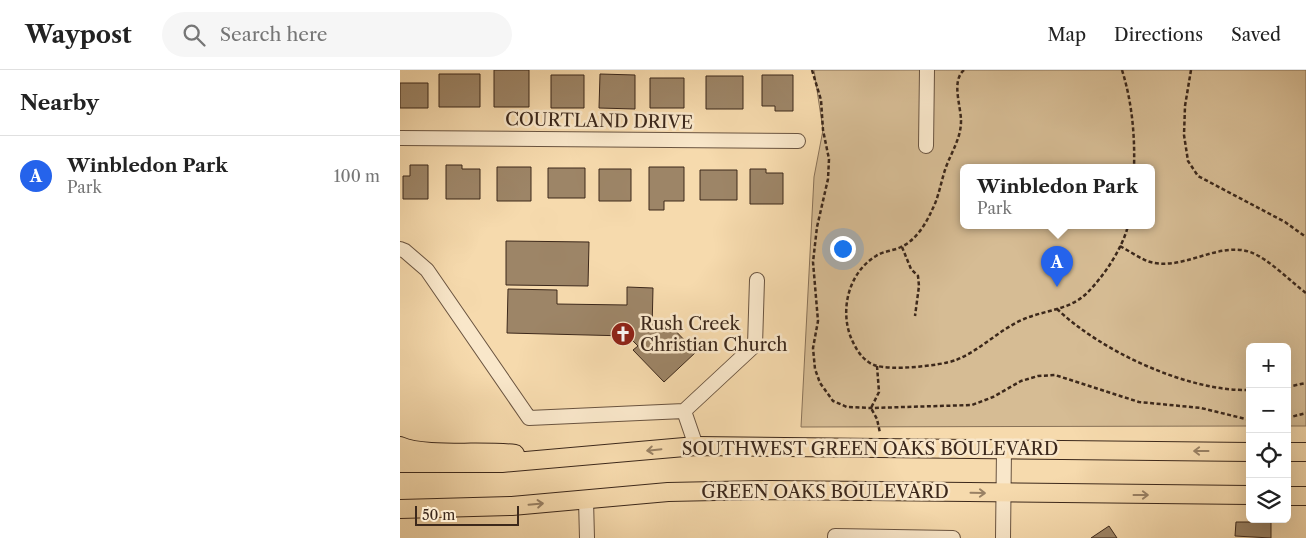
<!DOCTYPE html>
<meta charset="utf-8">
<style>
body{margin:0;font-family:"Libre Caslon Text",serif;background:#f6f6f6;color:#222}
.controls{position:absolute;right:15px;bottom:15px;display:grid;overflow:hidden;border-radius:8px;box-shadow:0 5px 20px #0002}
.controls button{width:45px;height:45px;display:grid;place-items:center;padding:0;border:0;border-bottom:1px solid #e0e0e0;background:#fff;color:#222;font:25px sans-serif}
.scale{position:absolute;left:15px;bottom:12px;width:104px;box-sizing:border-box;padding-left:5px;border:2px solid #3c281b;border-top:0;font-size:14px;line-height:18px;white-space:nowrap;color:#3c281b;-webkit-text-stroke:4px #f9e7ca;paint-order:stroke}
.you{position:absolute;left:442px;top:178px;width:18px;height:18px;margin:-12px;border:4px solid #fff;border-radius:50%;background:#1a73e8;box-shadow:0 0 0 8px #1a73e833}
.badge{display:grid;place-items:center;width:32px;height:32px;border-radius:50%;background:#2563eb;color:#fff;font-size:16px;font-weight:700}
.pin{position:absolute;translate:-50% -41px;filter:drop-shadow(0 1px 2px #0008)}
.pin::after{content:'';position:absolute;top:26px;width:18px;height:15px;background:inherit;clip-path:polygon(0 0,100% 0,50% 100%)}
.popup{position:absolute;left:560px;top:94px;width:195px;height:65px;box-sizing:border-box;display:grid;place-content:center;border-radius:8px;background:#fff;filter:drop-shadow(0 1px 4px #0005);font-size:16px;white-space:nowrap;color:#767676}
.popup b{font-size:19px;color:#222}
.popup::after{content:'';position:absolute;left:50%;top:100%;margin-left:-10px;border:10px solid transparent;border-top-color:#fff}
.list{margin:0;padding:0;list-style:none}
h2{display:flex;justify-content:space-between;align-items:center;height:65px;margin:0;padding:0 20px;font-size:21px}
h2 small{font-size:16px;font-weight:400;color:#767676}
.list li{display:grid;grid-template-columns:32px 1fr auto;gap:15px;align-items:center;box-sizing:border-box;height:80px;padding:0 20px;border-top:1px solid #e0e0e0}
.list b{display:block;font-size:19px;white-space:nowrap}
.list p{margin:0;font-size:16px;white-space:nowrap;color:#767676}
.list em{font-size:16px;font-style:normal;color:#767676}
.icon{flex:none;width:28px;height:28px;fill:none;stroke:currentColor;stroke-width:2;stroke-linecap:round;stroke-linejoin:round}
.map{position:relative;flex:none;width:906px;height:468px;overflow:hidden}
header{display:flex;align-items:center;gap:30px;box-sizing:border-box;height:70px;padding:0 25px;background:#fff;border-bottom:1px solid #e0e0e0}
header strong{font-size:24px}
nav{display:flex;gap:28px;margin-inline-start:auto;font-size:18px}
.search{width:350px;height:45px;background:#f6f6f6;display:flex;align-items:center;gap:12px;box-sizing:border-box;padding:0 18px;border-radius:28px;color:#767676;font-size:19px}
main{display:flex}
aside{flex:1;background:#fff}
.map>svg:first-child{display:block}
.green{fill:#d6bc94;stroke:#897258;fill-rule:evenodd}
.building{fill:#9d8567;stroke:#3c281b}
.lines{fill:none;stroke-linecap:round;stroke-linejoin:round}
.minor-casing{stroke:#6a5440;stroke-width:16}
.major-casing{stroke:#3c281b;stroke-width:20}
.path{stroke:#3c281b;stroke-width:2.5;stroke-dasharray:4 2.5;stroke-linecap:butt}
.minor{stroke:#f9e7ca;stroke-width:14}
.major{stroke:#f6daad;stroke-width:18}
.oneway{stroke:#998164}
.labels{text-anchor:middle;stroke-width:5;stroke-linejoin:round;paint-order:stroke}
.street-label{font-size:18px;fill:#3c281b;stroke:#f9e7ca}
.poi-label{font-size:18px;fill:#3c281b;stroke:#f9e7ca;text-anchor:start}
</style>
<header>
<strong>Waypost</strong>
<div class="search"><svg class="icon" aria-label="search" viewBox="0 0 24 24"><circle cx="10" cy="10" r="6"/><path d="M15 15l6 6"/></svg>Search here</div>
<nav><a>Map</a><a>Directions</a><a>Saved</a></nav>
</header>
<main>
<aside>
<h2>Nearby<small></small></h2>
<ul class="list">
<li><span class="badge">A</span><div><b>Winbledon Park</b><p>Park</p></div><em>100 m</em></li>
</ul>
</aside>
<div class="map">
<svg width="906" height="468" viewBox="0 0 906 468">
<rect width="100%" height="100%" fill="#f6daad"/>
<filter id="stains"><feTurbulence type="fractalNoise" baseFrequency=".004" numOctaves="4"/><feColorMatrix values="0 0 0 0 .2 0 0 0 0 .09 0 0 0 0 .02 0 0 0 .5 -.17"/></filter>
<radialGradient id="worn" r=".72"><stop offset=".6" stop-color="#630" stop-opacity="0"/><stop offset="1" stop-color="#630" stop-opacity=".3"/></radialGradient>
<path class="green" d="M414 0H906V356H887V277H850V356L401 357 414 107 423 60ZM563 98H751V156H563Z"/>
<path class="building" d="M94 0H129V37H94Z
M39 4H80V37H39Z
M200 4 235 5V39L199 38Z
M151 5H184V38H151Z
M362 5H393V41H375V36H362Z
M306 6H343V39H306Z
M250 8H284V38H250Z
M0 13H28V38H0Z
M10 95H28V129H3V106H10Z
M46 95H62V99H80V129H46Z
M97 97H131V131H97Z
M249 97H284V131H264V140H249Z
M148 98H185V128H148Z
M199 99H231V131H199Z
M350 99H366V103H383V134H350Z
M300 100H337V130H300Z
M106 171 189 172 188 216 106 215Z
M227 217 253 218 252 260 264 249 296 282 264 312 233 280 238 276 228 266 107 263 108 219 157 220V234L227 235Z
M836 452H871V468L835 466Z
M709 456 717 468H691Z"/>
<g class="lines">
<g class="minor-casing">
<path id="minor" d="M0 68 398 71
M526 76 527 0
M0 179 5 181 27 200 129 348 284 341 296 376
M284 341 355 275 357 210
M186 430 187 468
M435 468V466L553 468
M603 468 604 380"/>
</g>
<g class="major-casing">
<path id="major" d="M0 376C24 387 84 380 115 384
M887 382H906
M0 393H102L296 376 850 382
M887 426H906
M0 439 112 436 268 422 369 420 850 425"/>
</g>
<path class="path" d="M412 0 421 30 423 60 429 89 428 109 417 157 413 192 418 251 413 278 415 299 420 313 433 331 447 337 471 338 572 335 593 327 621 311 638 306 655 305 739 332 801 338 850 350
M564 0C551 11 561 36 561 51 561 68 552 81 546 97 541 111 539 127 532 140 526 154 515 171 501 177 493 181 483 181 476 186 446 204 438 247 455 276 459 284 466 292 474 295 490 301 540 296 556 290 581 280 600 259 624 249 645 240 670 240 687 223 704 206 722 179 728 156
M722 0C732 32 735 65 734 98
M791 0 785 36 784 65 788 91 798 106 885 152 906 167
M720 176C729 181 738 187 747 191 781 203 817 171 850 182 868 188 891 212 906 223
M502 177 511 199 518 206 519 216 515 246
M657 239C701 281 788 322 850 320
M477 296 479 322 471 338 477 349 480 363
M887 317 906 313
M887 348 906 343"/>
<use href="#minor" class="minor"/>
<use href="#major" class="major"/>
</g>
<defs><path id="oneway-shaft" d="M-6 0H5M1.5-3L5.5 0L1.5 3" fill="none" stroke-width="1.6" stroke-linecap="round" stroke-linejoin="round" transform="scale(1.25)"/></defs>
<g class="oneway">
<use href="#oneway-shaft" transform="translate(254 380) rotate(174)"/>
<use href="#oneway-shaft" transform="translate(801 381) rotate(-180)"/>
<use href="#oneway-shaft" transform="translate(578 423) rotate(1)"/>
<use href="#oneway-shaft" transform="translate(741 425)"/>
<use href="#oneway-shaft" transform="translate(136 434) rotate(-5)"/>
</g>
<defs>
<g id="church-disc" transform="scale(1.25)"><circle r="9.5" fill="#8f2418" stroke="#f9e7ca"/><path d="M-1.2-6h2.4v3.5h3.3v2.4h-3.3V6h-2.4V-.1h-3.3v-2.4h3.3Z" fill="#fff"/></g>
</defs>
<g fill-rule="evenodd">
<use href="#church-disc" x="223" y="264"/>
</g>
<g class="labels">
<g class="street-label">
<text transform="translate(199 51) rotate(1)" y="6">COURTLAND DRIVE</text>
<text x="470" y="385">SOUTHWEST GREEN OAKS BOULEVARD</text>
<text x="425" y="428">GREEN OAKS BOULEVARD</text>
</g>
<g class="poi-label">
<text x="240" y="260">Rush Creek<tspan x="240" dy="21">Christian Church</tspan></text>
</g>
</g>
<rect width="100%" height="100%" filter="url(#stains)"/>
<rect width="100%" height="100%" fill="url(#worn)"/>
</svg>
<div class="controls">
<button>+</button>
<button>−</button>
<button><svg class="icon" aria-label="locate" viewBox="0 0 24 24"><circle cx="12" cy="12" r="6"/><path d="M12 2v4M12 18v4M2 12h4M18 12h4"/></svg></button>
<button><svg class="icon" aria-label="layers" viewBox="0 0 24 24"><path d="M12 4l9 5-9 5-9-5zM3 14l9 5 9-5"/></svg></button>
</div>
<div class="scale">50 m</div>
<div class="you"></div>
<div class="pin badge" style="left:657px;top:217px">A</div>
<div class="popup"><b>Winbledon Park</b>Park</div>
</div>
</main>
